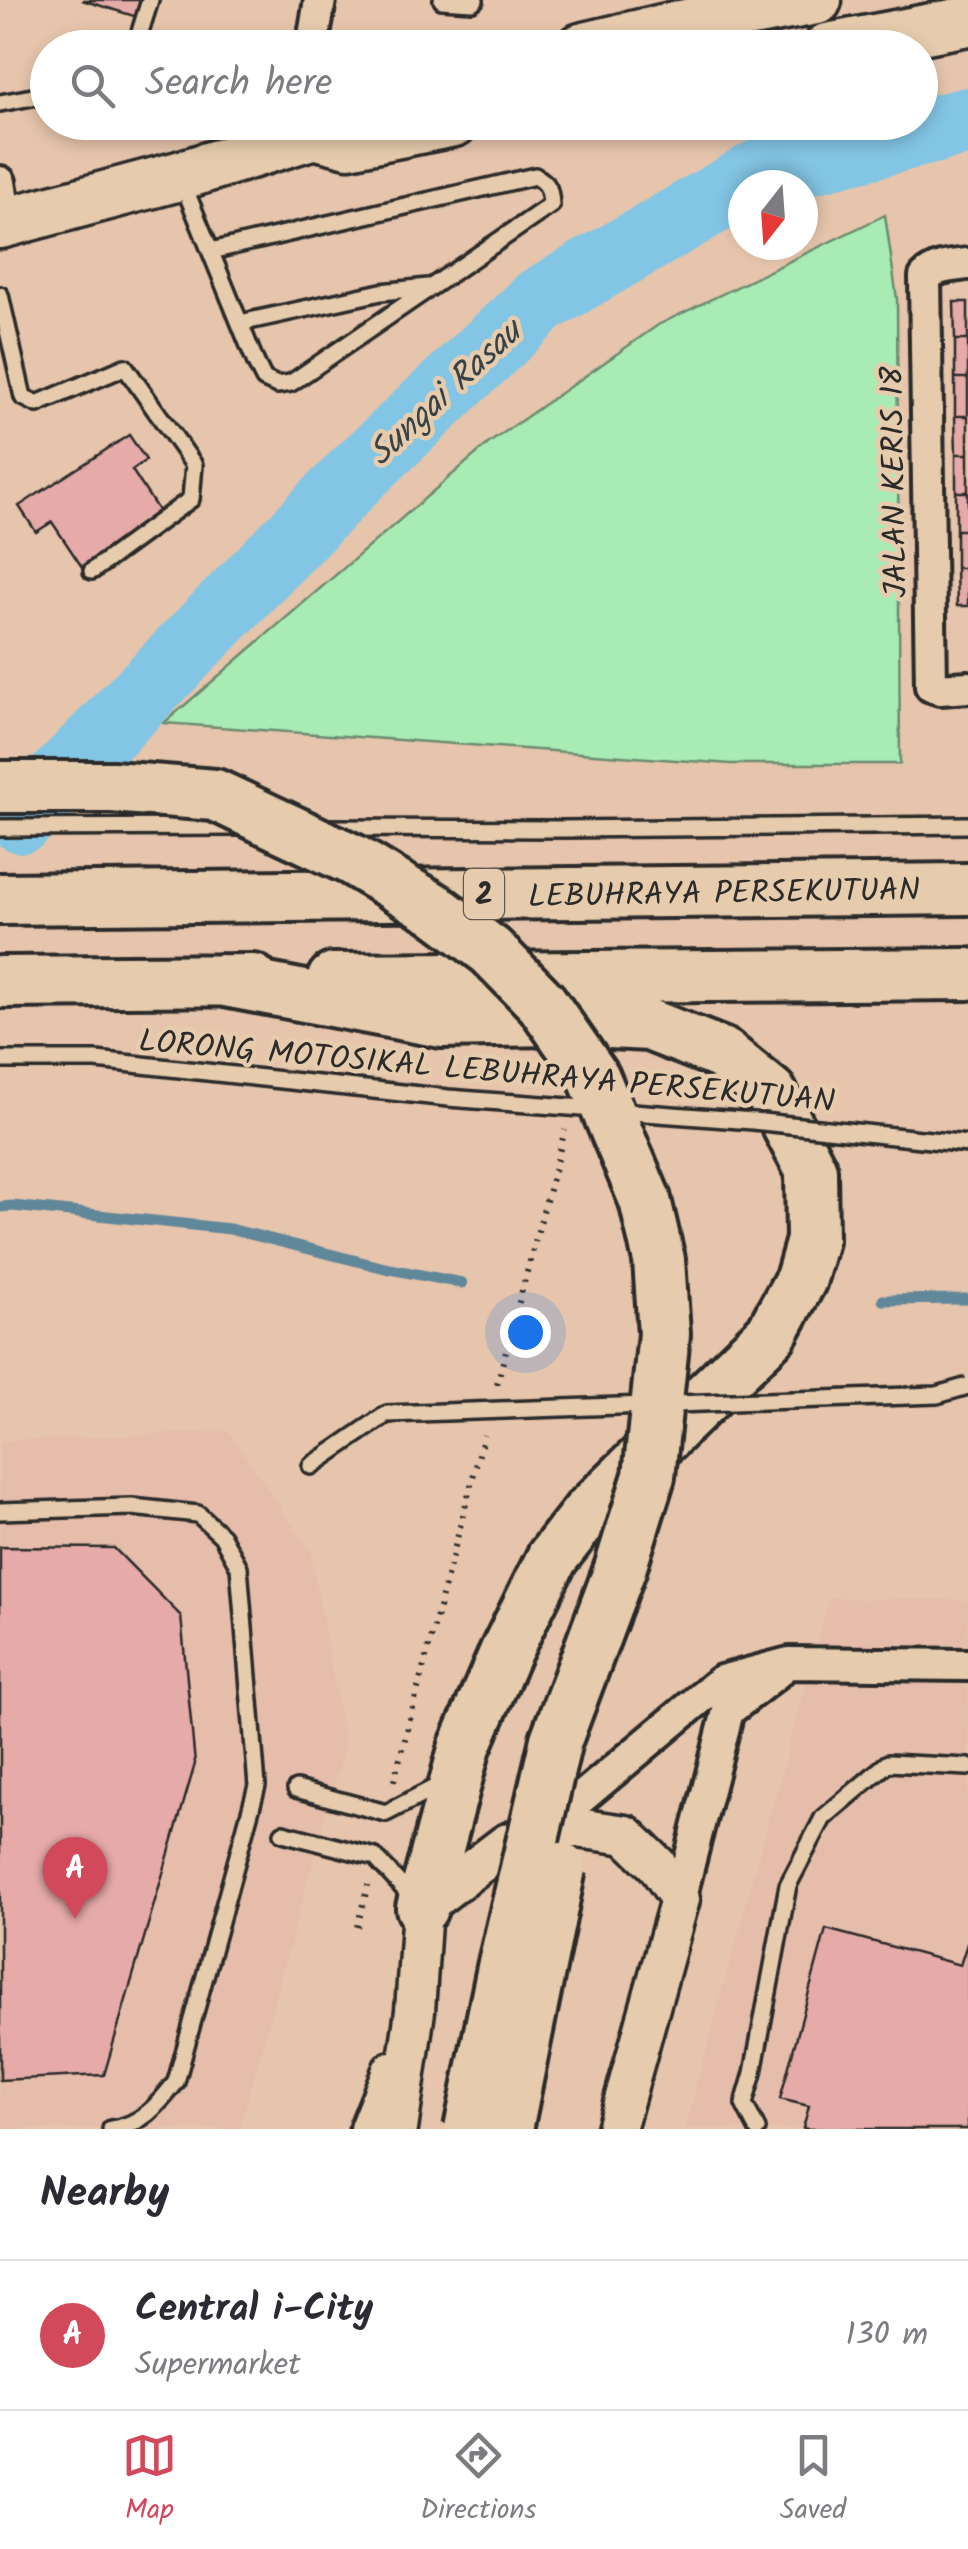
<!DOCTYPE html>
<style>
body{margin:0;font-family:Kalam,sans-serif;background:#f7f7f7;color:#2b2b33}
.compass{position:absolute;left:728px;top:170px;width:90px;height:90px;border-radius:50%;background:#fff;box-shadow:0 5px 15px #0003;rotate:197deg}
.you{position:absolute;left:525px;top:1332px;width:35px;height:35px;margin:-25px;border:8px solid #fff;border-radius:50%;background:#1a73e8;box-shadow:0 0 0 15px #1a73e833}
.badge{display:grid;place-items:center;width:65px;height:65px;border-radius:50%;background:#d1495b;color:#fff;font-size:32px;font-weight:700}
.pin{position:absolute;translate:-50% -82px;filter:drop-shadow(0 2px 5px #0008)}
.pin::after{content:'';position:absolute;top:52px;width:35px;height:30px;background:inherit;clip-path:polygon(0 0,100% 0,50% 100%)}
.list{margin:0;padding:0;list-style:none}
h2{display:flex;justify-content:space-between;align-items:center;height:130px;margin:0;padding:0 40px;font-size:42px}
h2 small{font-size:32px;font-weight:400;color:#7c7c81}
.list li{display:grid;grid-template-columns:65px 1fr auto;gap:30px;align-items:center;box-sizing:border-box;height:150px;padding:0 40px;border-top:2px solid #e1e1e2}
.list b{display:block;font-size:38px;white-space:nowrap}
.list p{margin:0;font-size:32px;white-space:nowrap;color:#7c7c81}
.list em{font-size:32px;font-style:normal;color:#7c7c81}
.icon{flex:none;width:55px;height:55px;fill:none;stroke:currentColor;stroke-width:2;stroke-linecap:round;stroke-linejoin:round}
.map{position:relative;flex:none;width:968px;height:2129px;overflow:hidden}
.search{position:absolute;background:#fff;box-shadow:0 5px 15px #0003;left:30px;right:30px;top:30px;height:110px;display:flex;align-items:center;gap:25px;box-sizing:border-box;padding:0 35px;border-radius:55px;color:#7c7c81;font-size:38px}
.sheet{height:280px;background:#fff}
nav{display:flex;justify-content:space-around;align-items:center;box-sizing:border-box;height:140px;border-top:2px solid #e1e1e2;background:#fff;font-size:28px;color:#7c7c81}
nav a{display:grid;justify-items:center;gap:5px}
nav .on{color:#d1495b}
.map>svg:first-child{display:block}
.built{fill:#e6bdab}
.green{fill:#a9ebb4;stroke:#6a8b70;stroke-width:2.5}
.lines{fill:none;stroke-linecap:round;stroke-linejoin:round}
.stream{stroke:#60879a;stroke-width:11}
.river{stroke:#83c5e4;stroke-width:68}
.building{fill:#e6aba9;stroke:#2b2b2b;stroke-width:2.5}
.service-casing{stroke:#2b2b2b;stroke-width:22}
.minor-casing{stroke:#2b2b2b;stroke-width:38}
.tertiary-casing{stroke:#2b2b2b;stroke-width:45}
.primary-casing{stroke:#2b2b2b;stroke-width:55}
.trunk-casing{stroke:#2b2b2b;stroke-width:58}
.path{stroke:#2b2b2b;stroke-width:6;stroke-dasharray:2.5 8;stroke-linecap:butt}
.service{stroke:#e6ccad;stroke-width:15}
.minor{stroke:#e6ccad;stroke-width:30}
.tertiary{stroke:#e6ccad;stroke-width:38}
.primary{stroke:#e6ccad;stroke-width:48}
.trunk{stroke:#e6ccad;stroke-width:50}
.service-bridge-casing{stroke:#2b2b2b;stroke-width:22;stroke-linecap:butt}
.trunk-bridge-casing{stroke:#2b2b2b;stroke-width:58;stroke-linecap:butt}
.service-bridge{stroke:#e6ccad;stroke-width:15}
.trunk-bridge{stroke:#e6ccad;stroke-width:50}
.labels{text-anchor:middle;stroke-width:9;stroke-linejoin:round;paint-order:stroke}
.shield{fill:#e6ccad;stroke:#635b52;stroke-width:2.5}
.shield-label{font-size:30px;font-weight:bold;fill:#2b2b2b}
.street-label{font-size:32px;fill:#2b2b2b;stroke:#e6ccad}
.water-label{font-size:35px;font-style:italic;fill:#384247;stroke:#e6ccad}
</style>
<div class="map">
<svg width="968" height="2129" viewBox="0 0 968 2129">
<rect width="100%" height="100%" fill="#e6c5ac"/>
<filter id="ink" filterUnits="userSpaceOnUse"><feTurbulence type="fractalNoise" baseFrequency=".01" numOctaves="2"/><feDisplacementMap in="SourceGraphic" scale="20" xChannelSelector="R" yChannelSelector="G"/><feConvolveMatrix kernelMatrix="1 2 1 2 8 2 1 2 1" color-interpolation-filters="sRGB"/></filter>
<g filter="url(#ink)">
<path class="built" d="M228 1431 310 1550 345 1744 239 2129H0V1441Z
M829 1598 968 1600V2129H685Z"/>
<path class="green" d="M885 215 897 299 900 764H731L164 723 489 443 658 325Z"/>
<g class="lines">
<path class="stream" d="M0 1207 13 1206 230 1229 385 1268 462 1283
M883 1300 968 1299"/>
<path class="river" d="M21 819 358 473 541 300 762 172 968 121"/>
</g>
<path class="building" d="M82 0H142L137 17Z
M954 302H968V340H955Z
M955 340H968V378H955Z
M955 378H968V416H955Z
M955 416H968V454H956Z
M129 435 146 460 132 470 163 518 84 570 52 522 36 532 19 506Z
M956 454H968V492H956Z
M956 492H968V530H956Z
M956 530H968V568H956Z
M956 568H968V606H957Z
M0 1547 114 1548 181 1616 195 1764 104 2075 0 2080Z
M826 1929 960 1965 968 1941V2129H807L803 2128 809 2106 780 2099Z"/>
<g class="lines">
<g class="service-casing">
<path id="service" d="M442 0 472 2 475 0
M135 48 150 0
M0 103 48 94
M181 179 256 363 264 379 277 385 291 383 551 205C550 190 549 183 535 176L211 251
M0 295 23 397 37 404 125 367 194 465 191 499 92 571
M240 323 381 292 428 287
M0 828 241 827
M324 828 562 829 968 825
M311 1466 387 1414
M0 1511 132 1507 198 1514 222 1536 239 1567 257 1786 176 2082C159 2104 141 2126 111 2129
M296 1789 386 1813 442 1784
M283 1833 375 1857 416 1902
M757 2129 744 2104 753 2073 788 1885 823 1818 888 1763 968 1767"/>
</g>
<g class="minor-casing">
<path id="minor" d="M312 48 320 0
M0 182 6 222
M968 264C952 266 937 266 925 277L931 686 940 689 968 687
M550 1824 721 1681 789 1663 968 1665
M680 1899 728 1711 779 1671"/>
</g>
<g class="tertiary-casing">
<path id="tertiary" d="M369 2129 392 2071
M398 2129 415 2011 422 1908 506 1844 550 1824 626 1835 657 1865 680 1899 616 2129"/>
</g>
<g class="primary-casing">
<path id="primary" d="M581 48 680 25 817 0
M827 48 968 21
M314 134 349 143 454 122
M0 224 179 176 314 134 326 122"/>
</g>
<g class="trunk-casing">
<path id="trunk" d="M0 899 968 889
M333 979 968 974
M220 980 442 1022 553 1020 649 1025 723 1054 771 1093 811 1170 812 1240 801 1279 771 1334 588 1512 552 1558 506 1651 465 1746 422 1908
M0 982 253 980"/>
</g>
<path class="path" d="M497 1384 565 1130
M394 1781 484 1435
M357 1927 368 1885"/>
<use href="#service" class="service"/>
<use href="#minor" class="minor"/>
<use href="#tertiary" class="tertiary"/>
<use href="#primary" class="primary"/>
<use href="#trunk" class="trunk"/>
<g class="service-bridge-casing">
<path id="service-bridge" d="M0 1060H96L448 1098 596 1109
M619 1111 753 1121 968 1144
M387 1414 937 1395 968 1386"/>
</g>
<g class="trunk-bridge-casing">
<path id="trunk-bridge" d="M0 787H112L215 795 353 860 435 909 491 951 542 1003 594 1078 645 1200 659 1260 664 1334 649 1476 620 1569 556 1740 503 1968 470 2129
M507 2129 560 1868"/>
</g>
<use href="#service-bridge" class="service-bridge"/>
<use href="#trunk-bridge" class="trunk-bridge"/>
</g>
</g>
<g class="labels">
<rect class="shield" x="464" y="869" width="40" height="50" rx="8"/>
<g class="shield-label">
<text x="484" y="904">2</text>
</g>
<g class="street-label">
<text transform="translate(893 482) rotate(-91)" y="11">JALAN KERIS 18</text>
<text transform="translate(724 892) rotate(-1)" y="11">LEBUHRAYA PERSEKUTUAN</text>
<text transform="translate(487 1070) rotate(5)" y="11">LORONG MOTOSIKAL LEBUHRAYA PERSEKUTUAN</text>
</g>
<g class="water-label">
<text transform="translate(444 392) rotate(-43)" y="12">Sungai Rasau</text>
</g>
</g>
</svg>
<svg class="compass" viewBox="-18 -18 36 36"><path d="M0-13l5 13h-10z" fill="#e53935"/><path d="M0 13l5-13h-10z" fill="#7c7c81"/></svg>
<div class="you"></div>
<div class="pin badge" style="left:75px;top:1919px">A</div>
<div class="search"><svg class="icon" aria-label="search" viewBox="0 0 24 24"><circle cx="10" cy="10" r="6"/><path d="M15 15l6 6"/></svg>Search here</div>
</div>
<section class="sheet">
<h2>Nearby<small></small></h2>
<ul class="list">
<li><span class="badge">A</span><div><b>Central i-City</b><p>Supermarket</p></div><em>130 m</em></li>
</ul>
</section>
<nav>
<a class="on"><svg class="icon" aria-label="map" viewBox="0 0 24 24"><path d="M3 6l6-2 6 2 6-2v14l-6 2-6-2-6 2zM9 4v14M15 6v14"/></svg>Map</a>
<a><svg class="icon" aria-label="directions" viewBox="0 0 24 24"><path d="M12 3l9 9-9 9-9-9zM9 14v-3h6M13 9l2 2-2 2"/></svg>Directions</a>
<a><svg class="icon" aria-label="saved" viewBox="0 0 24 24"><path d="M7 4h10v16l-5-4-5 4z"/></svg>Saved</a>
</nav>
